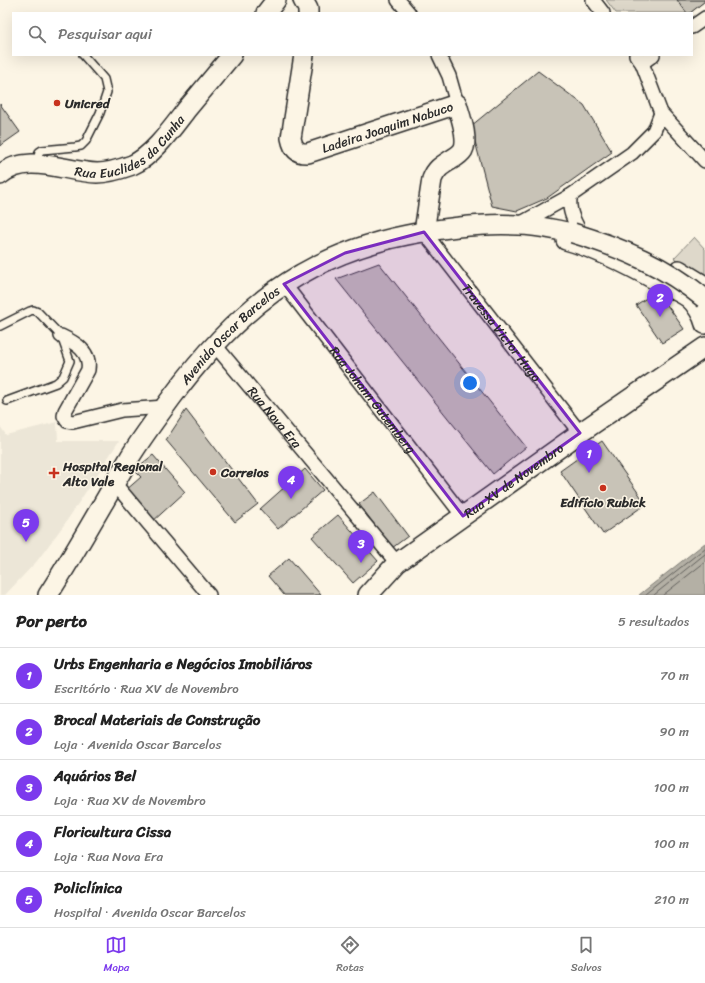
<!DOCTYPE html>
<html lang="pt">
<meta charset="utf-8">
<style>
body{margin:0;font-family:Sriracha,sans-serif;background:#f2f2f2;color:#222}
.you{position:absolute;left:470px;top:383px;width:14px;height:14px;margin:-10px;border:3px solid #fff;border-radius:50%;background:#1a73e8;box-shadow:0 0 0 6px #1a73e833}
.badge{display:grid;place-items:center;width:26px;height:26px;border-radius:50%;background:#7c3aed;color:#fff;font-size:13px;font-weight:700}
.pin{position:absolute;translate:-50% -33px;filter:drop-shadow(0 1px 2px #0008)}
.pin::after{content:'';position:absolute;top:21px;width:14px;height:12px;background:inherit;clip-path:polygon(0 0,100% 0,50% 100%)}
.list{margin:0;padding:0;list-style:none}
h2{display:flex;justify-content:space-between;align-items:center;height:52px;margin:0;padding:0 16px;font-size:17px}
h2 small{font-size:13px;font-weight:400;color:#767676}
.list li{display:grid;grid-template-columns:26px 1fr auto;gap:12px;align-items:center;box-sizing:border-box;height:56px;padding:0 16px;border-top:1px solid #e0e0e0}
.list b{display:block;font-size:15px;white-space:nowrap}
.list p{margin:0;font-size:13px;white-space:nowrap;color:#767676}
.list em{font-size:13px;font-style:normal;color:#767676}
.icon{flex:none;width:22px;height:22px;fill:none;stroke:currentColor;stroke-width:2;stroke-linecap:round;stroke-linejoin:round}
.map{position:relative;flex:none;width:705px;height:595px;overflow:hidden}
.search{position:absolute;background:#fff;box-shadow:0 4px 16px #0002;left:12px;right:12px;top:12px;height:44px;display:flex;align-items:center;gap:10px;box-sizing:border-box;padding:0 14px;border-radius:0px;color:#767676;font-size:15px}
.sheet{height:332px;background:#fff}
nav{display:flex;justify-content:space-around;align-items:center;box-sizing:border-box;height:56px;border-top:1px solid #e0e0e0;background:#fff;font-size:11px;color:#767676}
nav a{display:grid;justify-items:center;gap:2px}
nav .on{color:#7c3aed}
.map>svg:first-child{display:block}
.built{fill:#ece6d7}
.green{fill:#ded8ca;stroke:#84827a}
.water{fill:#b4b0a5;stroke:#7d7b74}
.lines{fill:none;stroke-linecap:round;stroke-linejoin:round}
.shore{stroke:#62605c;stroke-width:1}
.building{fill:#c8c3b7;stroke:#2b2b2b}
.lane-casing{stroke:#2b2b2b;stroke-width:10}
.street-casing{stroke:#2b2b2b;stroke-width:16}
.secondary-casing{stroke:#2b2b2b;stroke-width:22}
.lane{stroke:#fcf5e5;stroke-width:7}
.street{stroke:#fcf5e5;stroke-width:13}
.secondary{stroke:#fcf5e5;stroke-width:19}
.secondary-bridge-casing{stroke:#2b2b2b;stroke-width:22;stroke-linecap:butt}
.secondary-bridge{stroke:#fcf5e5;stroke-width:19}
.marked{fill:#7b2cbf;fill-opacity:0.2;stroke:#7b2cbf;stroke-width:3;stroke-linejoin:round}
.poi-dot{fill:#c8321e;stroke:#fcf5e5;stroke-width:1.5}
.labels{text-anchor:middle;stroke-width:3;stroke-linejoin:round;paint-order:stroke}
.poi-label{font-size:13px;font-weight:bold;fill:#2b2b2b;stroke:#fcf5e5;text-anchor:start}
.street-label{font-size:13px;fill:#2b2b2b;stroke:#fcf5e5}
</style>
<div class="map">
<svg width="705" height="595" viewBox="0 0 705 595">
<rect width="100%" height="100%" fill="#fcf5e5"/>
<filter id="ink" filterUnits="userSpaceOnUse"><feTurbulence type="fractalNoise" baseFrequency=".025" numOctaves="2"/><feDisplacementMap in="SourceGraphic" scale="8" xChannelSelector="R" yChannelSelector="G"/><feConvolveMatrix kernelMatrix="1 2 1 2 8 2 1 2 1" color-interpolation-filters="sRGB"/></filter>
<g filter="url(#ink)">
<path class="built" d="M57 422 58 441H119L66 522 37 561 5 595H0V426L6 435Z"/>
<path class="green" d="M606 0H705V1L690 13H616Z
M694 237 705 249V278L674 258Z"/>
<path class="water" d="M705 543V595H639Z"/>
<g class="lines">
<path class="shore" d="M646 595 705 548
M654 595 705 554
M663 595 705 562"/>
</g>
<path class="building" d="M677 0H705V1L690 13H687Z
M538 71 584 105 612 152 547 198 517 211 492 206 471 126Z
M0 104 20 132 0 146Z
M379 263 526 447 493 474 336 279Z
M654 293 660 295 684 329 662 343 636 305Z
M186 410 258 504 235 522 166 440Z
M602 441 646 504 603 534 560 471Z
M153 455 185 492 151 523 125 491 141 477 134 470Z
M305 469 323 490 278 529 260 509Z
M375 492 408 536 392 548 359 504Z
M338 515 378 561 353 583 312 537Z
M289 558 321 595H284L268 576Z"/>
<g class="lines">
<g class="lane-casing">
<path id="lane" d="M37 163 39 152 42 150 75 147 81 146 86 141 100 113 107 92 104 79 83 55
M0 326 30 311 33 310 38 312 61 336 70 361 63 377 56 383 7 401"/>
</g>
<g class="street-casing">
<g id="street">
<path d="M398 0 409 13"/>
<path d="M593 0 603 13"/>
<path d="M692 27 705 18"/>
<path d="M439 55 449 76 457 104"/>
<path d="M636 55 642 63 661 113 705 161"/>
<path d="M642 63 653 55"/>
<path d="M570 196C569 208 571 215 577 226"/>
<path d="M518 225 570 196 632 153 654 131 661 113"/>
<path id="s1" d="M424 232 580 433"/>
<path id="s2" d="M284 284 463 516"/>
<path d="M61 336C76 343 91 352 88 370L65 411 64 416 67 421 73 422 122 410 165 407"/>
<path id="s3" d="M214 344 397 563"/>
<path d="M115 484 209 595"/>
</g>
</g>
<g class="secondary-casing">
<g id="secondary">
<path d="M303 0 308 9V13"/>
<path d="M266 13 276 0"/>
<path id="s4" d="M304 55 291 138C293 148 297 154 308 153L457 104C460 115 469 139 463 150 460 155 454 158 449 161 441 166 436 169 432 179L424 232"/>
<path id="s5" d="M0 175C27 152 65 172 97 173 109 173 121 169 132 165 153 156 173 127 187 109 202 91 217 73 232 55"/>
<path d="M566 240C598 249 629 265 659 282 669 287 680 292 689 298 696 304 703 315 705 324"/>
<path d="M679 270 705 286"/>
<path id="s6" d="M48 595C77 550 103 503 130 457 143 436 158 416 172 397 235 312 301 256 407 235 443 228 481 223 518 225 537 225 555 230 573 233"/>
<path id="s7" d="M368 595 397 563 580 433 705 347"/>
</g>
</g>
<use href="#lane" class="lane"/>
<use href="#street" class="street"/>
<use href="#secondary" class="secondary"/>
<g class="secondary-bridge-casing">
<path id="secondary-bridge" d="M573 233C622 248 665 266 705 299"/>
</g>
<use href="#secondary-bridge" class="secondary-bridge"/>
</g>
</g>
<path class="marked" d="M424 232 580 433 463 516 284 284 345 253Z"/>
<g class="poi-dot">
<circle cx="57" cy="103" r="4"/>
<circle cx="213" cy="472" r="4"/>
<path d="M52 467h4v4h4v4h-4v4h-4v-4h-4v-4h4z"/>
<circle cx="603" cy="488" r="4"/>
</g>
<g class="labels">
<g class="poi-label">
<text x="65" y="108">Unicred</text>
<text x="63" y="471">Hospital Regional<tspan x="63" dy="15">Alto Vale</tspan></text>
<text x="221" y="477">Correios</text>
<text x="603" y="507" text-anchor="middle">Edifício Rubick</text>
</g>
<g class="street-label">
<text dy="5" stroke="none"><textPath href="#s4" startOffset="193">Ladeira Joaquim Nabuco</textPath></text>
<text dy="5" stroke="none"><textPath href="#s5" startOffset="142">Rua Euclides da Cunha</textPath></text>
<text dy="5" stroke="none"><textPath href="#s1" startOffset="127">Travessa Victor Hugo</textPath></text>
<text dy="5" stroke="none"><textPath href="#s6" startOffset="319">Avenida Oscar Barcelos</textPath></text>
<text dy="5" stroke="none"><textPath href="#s2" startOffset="146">Rua Johann Gutemberg</textPath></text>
<text dy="5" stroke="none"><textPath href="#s3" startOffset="95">Rua Nova Era</textPath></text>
<text dy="5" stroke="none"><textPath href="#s7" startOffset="186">Rua XV de Novembro</textPath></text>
</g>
</g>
</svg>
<div class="you"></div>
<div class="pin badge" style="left:589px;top:473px">1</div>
<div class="pin badge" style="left:660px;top:317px">2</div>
<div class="pin badge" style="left:361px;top:563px">3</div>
<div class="pin badge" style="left:291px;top:499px">4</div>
<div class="pin badge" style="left:26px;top:542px">5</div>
<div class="search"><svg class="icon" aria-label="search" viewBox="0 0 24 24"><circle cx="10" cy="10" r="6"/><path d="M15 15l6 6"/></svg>Pesquisar aqui</div>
</div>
<section class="sheet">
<h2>Por perto<small>5 resultados</small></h2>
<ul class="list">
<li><span class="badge">1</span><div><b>Urbs Engenharia e Negócios Imobiliáros</b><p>Escritório · Rua XV de Novembro</p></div><em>70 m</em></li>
<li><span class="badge">2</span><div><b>Brocal Materiais de Construção</b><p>Loja · Avenida Oscar Barcelos</p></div><em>90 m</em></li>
<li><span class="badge">3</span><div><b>Aquários Bel</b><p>Loja · Rua XV de Novembro</p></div><em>100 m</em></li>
<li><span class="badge">4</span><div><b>Floricultura Cissa</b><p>Loja · Rua Nova Era</p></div><em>100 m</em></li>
<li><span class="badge">5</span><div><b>Policlínica</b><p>Hospital · Avenida Oscar Barcelos</p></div><em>210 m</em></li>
</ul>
</section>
<nav>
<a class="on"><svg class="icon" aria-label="map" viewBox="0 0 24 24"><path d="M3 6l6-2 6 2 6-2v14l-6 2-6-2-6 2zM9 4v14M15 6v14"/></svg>Mapa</a>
<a><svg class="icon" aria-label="directions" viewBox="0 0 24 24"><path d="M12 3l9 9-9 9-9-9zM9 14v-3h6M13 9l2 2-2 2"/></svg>Rotas</a>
<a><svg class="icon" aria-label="saved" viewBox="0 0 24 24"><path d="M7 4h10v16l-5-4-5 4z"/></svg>Salvos</a>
</nav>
